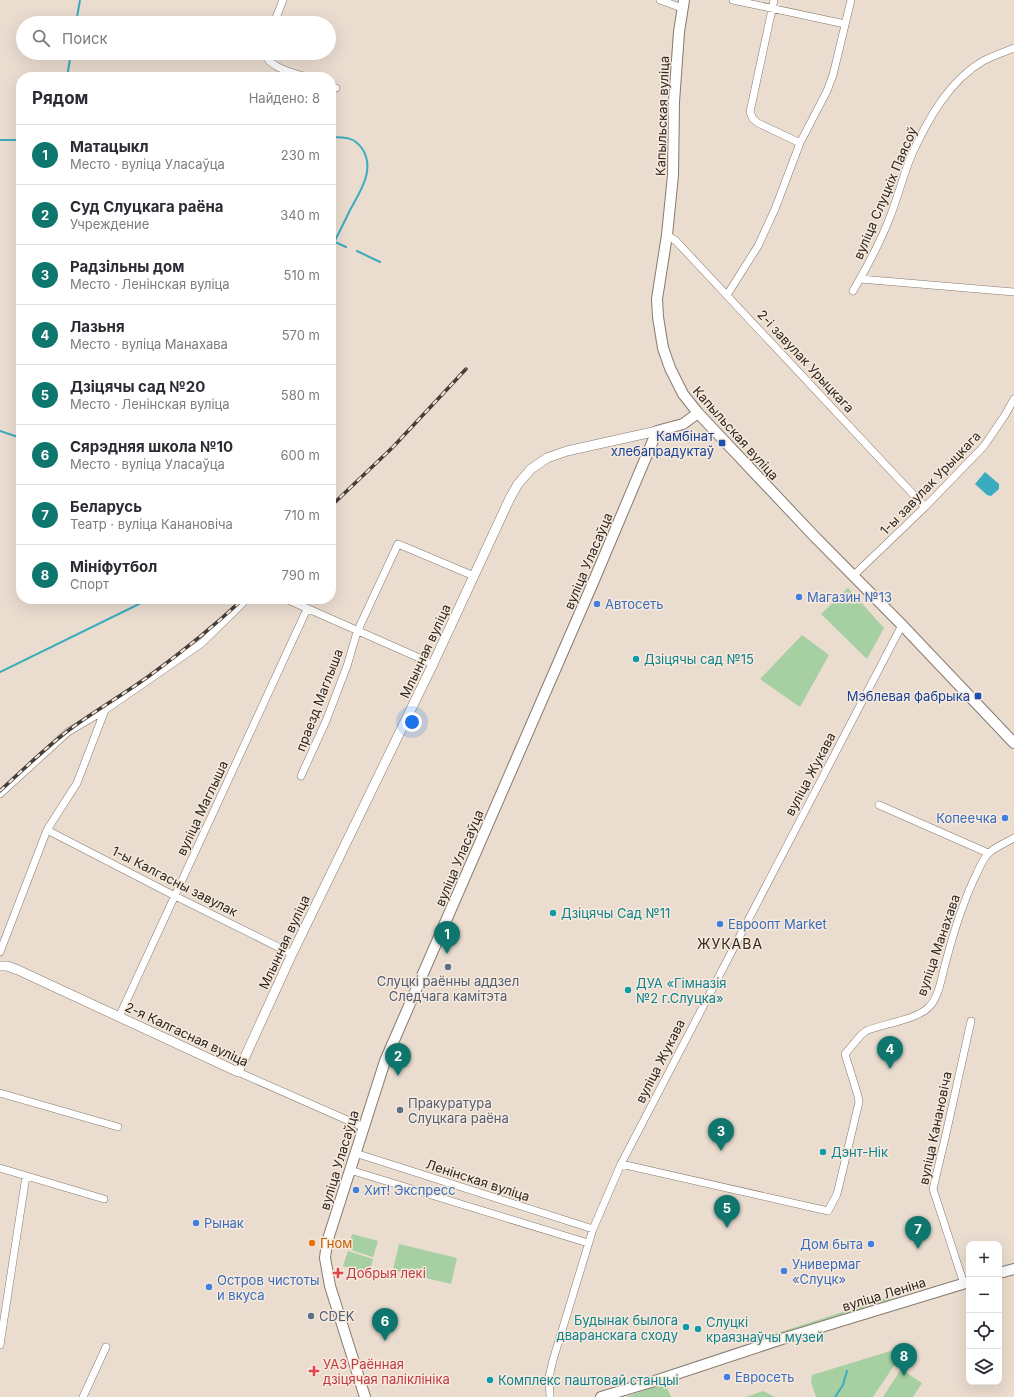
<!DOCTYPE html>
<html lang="ru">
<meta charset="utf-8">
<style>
body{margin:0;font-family:Inter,sans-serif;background:#f7f7f7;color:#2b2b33}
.controls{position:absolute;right:12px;bottom:12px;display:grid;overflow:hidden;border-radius:8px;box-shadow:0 4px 16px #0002}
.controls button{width:36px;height:36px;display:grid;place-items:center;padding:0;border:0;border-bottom:1px solid #e1e1e2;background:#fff;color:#2b2b33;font:20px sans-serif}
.you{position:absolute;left:412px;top:722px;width:14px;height:14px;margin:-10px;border:3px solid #fff;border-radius:50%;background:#1a73e8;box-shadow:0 0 0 6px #1a73e833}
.badge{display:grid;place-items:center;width:26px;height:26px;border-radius:50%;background:#0f766e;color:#fff;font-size:13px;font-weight:700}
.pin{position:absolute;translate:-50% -33px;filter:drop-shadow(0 1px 2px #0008)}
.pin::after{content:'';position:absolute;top:21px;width:14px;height:12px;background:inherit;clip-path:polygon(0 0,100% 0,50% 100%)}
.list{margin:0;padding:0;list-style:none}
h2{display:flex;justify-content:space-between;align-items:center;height:52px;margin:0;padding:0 16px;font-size:17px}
h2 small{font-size:13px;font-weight:400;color:#7c7c81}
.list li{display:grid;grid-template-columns:26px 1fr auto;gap:12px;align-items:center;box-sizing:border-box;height:60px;padding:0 16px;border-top:1px solid #e1e1e2}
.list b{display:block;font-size:15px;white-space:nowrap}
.list p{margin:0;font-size:13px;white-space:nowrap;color:#7c7c81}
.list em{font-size:13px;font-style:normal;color:#7c7c81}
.icon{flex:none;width:22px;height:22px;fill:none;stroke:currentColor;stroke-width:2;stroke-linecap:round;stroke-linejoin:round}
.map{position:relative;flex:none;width:1014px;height:1397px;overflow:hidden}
.search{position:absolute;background:#fff;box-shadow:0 4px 16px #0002;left:16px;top:16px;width:320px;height:44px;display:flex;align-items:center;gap:10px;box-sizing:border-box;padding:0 14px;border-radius:22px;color:#7c7c81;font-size:15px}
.panel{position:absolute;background:#fff;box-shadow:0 4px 16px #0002;left:16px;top:72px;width:320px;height:532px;border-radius:16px}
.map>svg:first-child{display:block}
.green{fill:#a6cfa2}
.water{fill:#3bacbf}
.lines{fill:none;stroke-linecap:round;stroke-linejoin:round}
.stream{stroke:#3bacbf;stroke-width:2}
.minor-casing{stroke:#867a6e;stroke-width:8}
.tertiary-casing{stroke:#867a6e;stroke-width:10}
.secondary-casing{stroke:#867a6e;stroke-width:12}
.minor{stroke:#fff;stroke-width:7}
.tertiary{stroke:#fff;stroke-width:9}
.secondary{stroke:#fff;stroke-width:10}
.rail-casing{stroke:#453e38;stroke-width:3.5}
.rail{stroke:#f7e9dc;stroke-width:2;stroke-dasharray:6;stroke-linecap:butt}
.transit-dot{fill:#1a4fb4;stroke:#f7e9dc;stroke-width:1.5}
.shop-dot{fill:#3f7fe0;stroke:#f7e9dc;stroke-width:1.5}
.culture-dot{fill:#0f9aa8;stroke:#f7e9dc;stroke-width:1.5}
.service-dot{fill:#5c6f8a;stroke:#f7e9dc;stroke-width:1.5}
.food-dot{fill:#e8710a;stroke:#f7e9dc;stroke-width:1.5}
.health-dot{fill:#e0444e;stroke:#f7e9dc;stroke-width:1.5}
.labels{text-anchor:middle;stroke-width:3;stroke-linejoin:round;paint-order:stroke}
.street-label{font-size:13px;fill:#2b2621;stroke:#f7e9dc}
.transit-label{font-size:13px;fill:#164399;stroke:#f7e9dc;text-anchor:end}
.shop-label{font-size:13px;fill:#366cbe;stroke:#f7e9dc;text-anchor:start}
.culture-label{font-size:13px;fill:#0d838f;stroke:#f7e9dc;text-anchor:start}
.service-label{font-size:13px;fill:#4e5e75;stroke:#f7e9dc;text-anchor:start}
.food-label{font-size:13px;fill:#c56008;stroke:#f7e9dc;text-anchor:start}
.health-label{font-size:13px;fill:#be3a42;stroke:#f7e9dc;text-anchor:start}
.neighbourhood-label{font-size:14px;letter-spacing:1px;fill:#33291f;stroke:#f7e9dc}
</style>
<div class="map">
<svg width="1014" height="1397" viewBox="0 0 1014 1397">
<rect width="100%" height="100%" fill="#eadccf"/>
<path class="green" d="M848 588 884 628 867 659 821 614Z
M802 635 829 655 800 707 760 679Z
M352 1234 378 1241 373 1257 348 1249Z
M399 1244 457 1258 451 1284 393 1270Z
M348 1251 373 1259 369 1274 343 1266Z
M889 1297 890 1300 751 1345 750 1342Z
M907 1346 873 1397H816L811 1382 812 1375Z
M901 1369 922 1383 913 1397H883Z
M665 1383 671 1397H626Z
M763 1391 775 1397H746Z"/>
<path class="water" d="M985 472 999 484V489L991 496 987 495 975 484Z"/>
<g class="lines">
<path class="stream" d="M76 23 80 0
M67 77 71 53
M331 137C345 137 355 137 363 150 375 170 360 192 350 210 344 223 337 236 331 249
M0 140H21
M335 242 346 247
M357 251 380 262
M0 431 21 438
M0 672 135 606 148 599
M835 1397 843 1385 847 1371"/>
<g class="minor-casing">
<path id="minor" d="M660 0 682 8
M733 0 845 24
M774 0 750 112 753 119 758 123 800 143
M274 23 283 0
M265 53C267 67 294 73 306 77
M331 86 336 88
M667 235 676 241 925 507
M860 279 1014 292
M853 291C867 267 880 243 890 217 898 197 903 175 912 154 928 119 949 81 983 61 992 56 1004 52 1014 48
M727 295 758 246 775 209 800 143 827 91 833 75 851 0
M853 576 925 507 984 446 1005 415 1014 399
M286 599 433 664
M301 776 326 721 347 666 357 632 398 544 474 576
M0 794 68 732 105 710
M879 805 988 853
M47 830 175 896 292 954
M0 952 47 830 77 783 105 710 202 643 247 599
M119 1017 307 609
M238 1072 363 1127
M0 1093 118 1127
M355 1153 593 1229
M621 1164 828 1211 837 1194 839 1186 859 1102 858 1096 845 1054 861 1035 866 1031C883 1024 918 1019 929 1007 939 997 941 979 945 965 953 934 963 901 977 873 980 866 983 859 988 854 994 847 1006 843 1014 838
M0 1168 104 1199
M350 1170 588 1243
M964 1284 933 1189 946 1134 971 1021
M0 1345 26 1176
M83 1397 106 1347
M550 1397 549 1377 553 1360 593 1229 621 1164 902 625"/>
</g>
<g class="tertiary-casing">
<path id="tertiary" d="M0 966H7L18 970 238 1072 292 954 433 664 510 498 518 484 531 469 547 458 567 451 657 431"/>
</g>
<g class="secondary-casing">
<path id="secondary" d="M684 0 679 32 674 102 673 175 667 235 657 299 658 317 663 348 670 368 683 394 698 413 815 537 902 625 1014 743
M999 1273 1014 1269
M365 1397 330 1286 325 1258 327 1242 385 1061 592 585 657 431 683 424 698 413
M601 1397 661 1379 785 1338 969 1282"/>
</g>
<use href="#minor" class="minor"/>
<use href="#tertiary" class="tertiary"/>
<use href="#secondary" class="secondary"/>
<g class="rail-casing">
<path id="rail" d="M331 506 393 447 466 369
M0 791C24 769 47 746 73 727 98 709 124 694 149 676 182 652 213 627 243 599"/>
</g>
<use href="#rail" class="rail"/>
</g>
<g class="transit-dot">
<rect x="718" y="439" width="8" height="8" rx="2"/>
<rect x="974" y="692" width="8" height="8" rx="2"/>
</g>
<g class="shop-dot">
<circle cx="799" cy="597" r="4"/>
<circle cx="597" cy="604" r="4"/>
<circle cx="1005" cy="818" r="4"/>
<circle cx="720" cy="924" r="4"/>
<circle cx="356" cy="1190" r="4"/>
<circle cx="196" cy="1223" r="4"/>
<circle cx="871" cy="1244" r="4"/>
<circle cx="784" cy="1271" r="4"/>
<circle cx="209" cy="1287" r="4"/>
<circle cx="727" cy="1377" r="4"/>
</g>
<g class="culture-dot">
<circle cx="636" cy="659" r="4"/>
<circle cx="553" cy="913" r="4"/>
<circle cx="628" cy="990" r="4"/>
<circle cx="823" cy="1152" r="4"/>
<circle cx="686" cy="1327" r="4"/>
<circle cx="698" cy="1329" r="4"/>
<circle cx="490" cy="1380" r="4"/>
</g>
<g class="service-dot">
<circle cx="448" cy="967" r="4"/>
<circle cx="400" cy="1110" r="4"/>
<circle cx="311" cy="1316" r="4"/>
</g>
<circle class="food-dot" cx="312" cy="1243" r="4"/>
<g class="health-dot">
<path d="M336 1267h4v4h4v4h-4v4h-4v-4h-4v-4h4z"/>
<path d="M312 1365h4v4h4v4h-4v4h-4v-4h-4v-4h4z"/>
</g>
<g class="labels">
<g class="street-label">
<text transform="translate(662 116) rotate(-88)" y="5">Капыльская вуліца</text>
<text transform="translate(885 193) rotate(-67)" y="5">вуліца Слуцкіх Паясоў</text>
<text transform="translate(806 361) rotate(47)" y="5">2-і завулак Урыцкага</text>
<text transform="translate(736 433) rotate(48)" y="5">Капыльская вуліца</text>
<text transform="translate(930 483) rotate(-46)" y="5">1-ы завулак Урыцкага</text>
<text transform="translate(588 561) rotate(-67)" y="5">вуліца Уласаўца</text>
<text transform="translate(425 651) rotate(-65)" y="5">Млынная вуліца</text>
<text transform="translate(319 700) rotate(-69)" y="5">праезд Маглыша</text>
<text transform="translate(810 774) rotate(-62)" y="5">вуліца Жукава</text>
<text transform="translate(202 808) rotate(-65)" y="5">вуліца Маглыша</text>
<text transform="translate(459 858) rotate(-67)" y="5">вуліца Уласаўца</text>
<text transform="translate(175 881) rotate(27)" y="5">1-ы Калгасны завулак</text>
<text transform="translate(284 942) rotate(-65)" y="5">Млынная вуліца</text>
<text transform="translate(938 945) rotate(-71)" y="5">вуліца Манахава</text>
<text transform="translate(187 1034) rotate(25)" y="5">2-я Калгасная вуліца</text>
<text transform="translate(660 1061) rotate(-63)" y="5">вуліца Жукава</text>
<text transform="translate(935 1128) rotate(-78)" y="5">вуліца Канановіча</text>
<text transform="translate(339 1160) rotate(-73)" y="5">вуліца Уласаўца</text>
<text transform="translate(478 1180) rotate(18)" y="5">Ленінская вуліца</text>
<text transform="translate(884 1294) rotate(-17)" y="5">вуліца Леніна</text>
</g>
<g class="transit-label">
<text x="714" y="441">Камбінат<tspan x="714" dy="15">хлебапрадуктаў</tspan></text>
<text x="970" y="701">Мэблевая фабрыка</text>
</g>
<g class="shop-label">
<text x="807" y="602">Магазин №13</text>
<text x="605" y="609">Автосеть</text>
<text x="997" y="823" text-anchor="end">Копеечка</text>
<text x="728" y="929">Евроопт Market</text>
<text x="364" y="1195">Хит! Экспресс</text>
<text x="204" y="1228">Рынак</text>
<text x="863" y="1249" text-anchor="end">Дом быта</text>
<text x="792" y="1269">Универмаг<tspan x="792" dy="15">«Слуцк»</tspan></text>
<text x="217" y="1285">Остров чистоты<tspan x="217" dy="15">и вкуса</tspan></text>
<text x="735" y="1382">Евросеть</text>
</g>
<g class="culture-label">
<text x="644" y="664">Дзіцячы сад №15</text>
<text x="561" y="918">Дзіцячы Сад №11</text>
<text x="636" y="988">ДУА «Гімназія<tspan x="636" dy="15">№2 г.Слуцка»</tspan></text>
<text x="831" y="1157">Дэнт-Нік</text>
<text x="678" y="1325" text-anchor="end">Будынак былога<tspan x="678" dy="15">дваранскага сходу</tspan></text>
<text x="706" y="1327">Слуцкі<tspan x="706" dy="15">краязнаўчы музей</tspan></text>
<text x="498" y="1385">Комплекс паштовай станцыі</text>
</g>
<g class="service-label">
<text x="448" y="986" text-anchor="middle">Слуцкі раённы аддзел<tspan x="448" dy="15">Следчага камітэта</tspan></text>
<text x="408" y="1108">Пракуратура<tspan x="408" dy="15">Слуцкага раёна</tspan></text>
<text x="319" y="1321">CDEK</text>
</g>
<g class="food-label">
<text x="320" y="1248">Гном</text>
</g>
<g class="health-label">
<text x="346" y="1278">Добрыя лекі</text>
<text x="323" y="1369">УАЗ Раённая<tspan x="323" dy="15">дзіцячая паліклініка</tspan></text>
</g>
<g class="neighbourhood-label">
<text x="730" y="949">ЖУКАВА</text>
</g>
</g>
</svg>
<div class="controls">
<button>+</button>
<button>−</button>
<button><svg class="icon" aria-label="locate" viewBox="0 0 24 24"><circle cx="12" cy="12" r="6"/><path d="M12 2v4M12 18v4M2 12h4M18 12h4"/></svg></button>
<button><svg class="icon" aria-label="layers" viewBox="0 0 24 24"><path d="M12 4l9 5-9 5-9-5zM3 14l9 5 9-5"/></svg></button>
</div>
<div class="you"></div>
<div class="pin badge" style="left:447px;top:954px">1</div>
<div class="pin badge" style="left:398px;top:1076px">2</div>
<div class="pin badge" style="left:721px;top:1151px">3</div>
<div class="pin badge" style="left:890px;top:1069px">4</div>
<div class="pin badge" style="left:727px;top:1228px">5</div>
<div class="pin badge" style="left:385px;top:1341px">6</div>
<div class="pin badge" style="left:918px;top:1249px">7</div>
<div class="pin badge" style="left:904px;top:1376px">8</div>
<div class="search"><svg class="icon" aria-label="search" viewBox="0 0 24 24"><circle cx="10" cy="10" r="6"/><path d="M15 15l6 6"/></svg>Поиск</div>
<section class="panel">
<h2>Рядом<small>Найдено: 8</small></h2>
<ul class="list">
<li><span class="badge">1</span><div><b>Матацыкл</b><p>Место · вуліца Уласаўца</p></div><em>230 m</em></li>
<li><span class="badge">2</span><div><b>Суд Слуцкага раёна</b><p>Учреждение</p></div><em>340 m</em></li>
<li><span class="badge">3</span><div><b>Радзільны дом</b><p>Место · Ленінская вуліца</p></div><em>510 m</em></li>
<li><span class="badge">4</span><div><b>Лазьня</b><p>Место · вуліца Манахава</p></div><em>570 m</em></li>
<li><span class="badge">5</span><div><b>Дзіцячы сад №20</b><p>Место · Ленінская вуліца</p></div><em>580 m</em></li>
<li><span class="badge">6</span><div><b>Сярэдняя школа №10</b><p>Место · вуліца Уласаўца</p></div><em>600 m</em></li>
<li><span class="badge">7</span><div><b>Беларусь</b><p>Театр · вуліца Канановіча</p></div><em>710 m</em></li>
<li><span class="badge">8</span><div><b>Мініфутбол</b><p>Спорт</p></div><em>790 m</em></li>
</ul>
</section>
</div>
